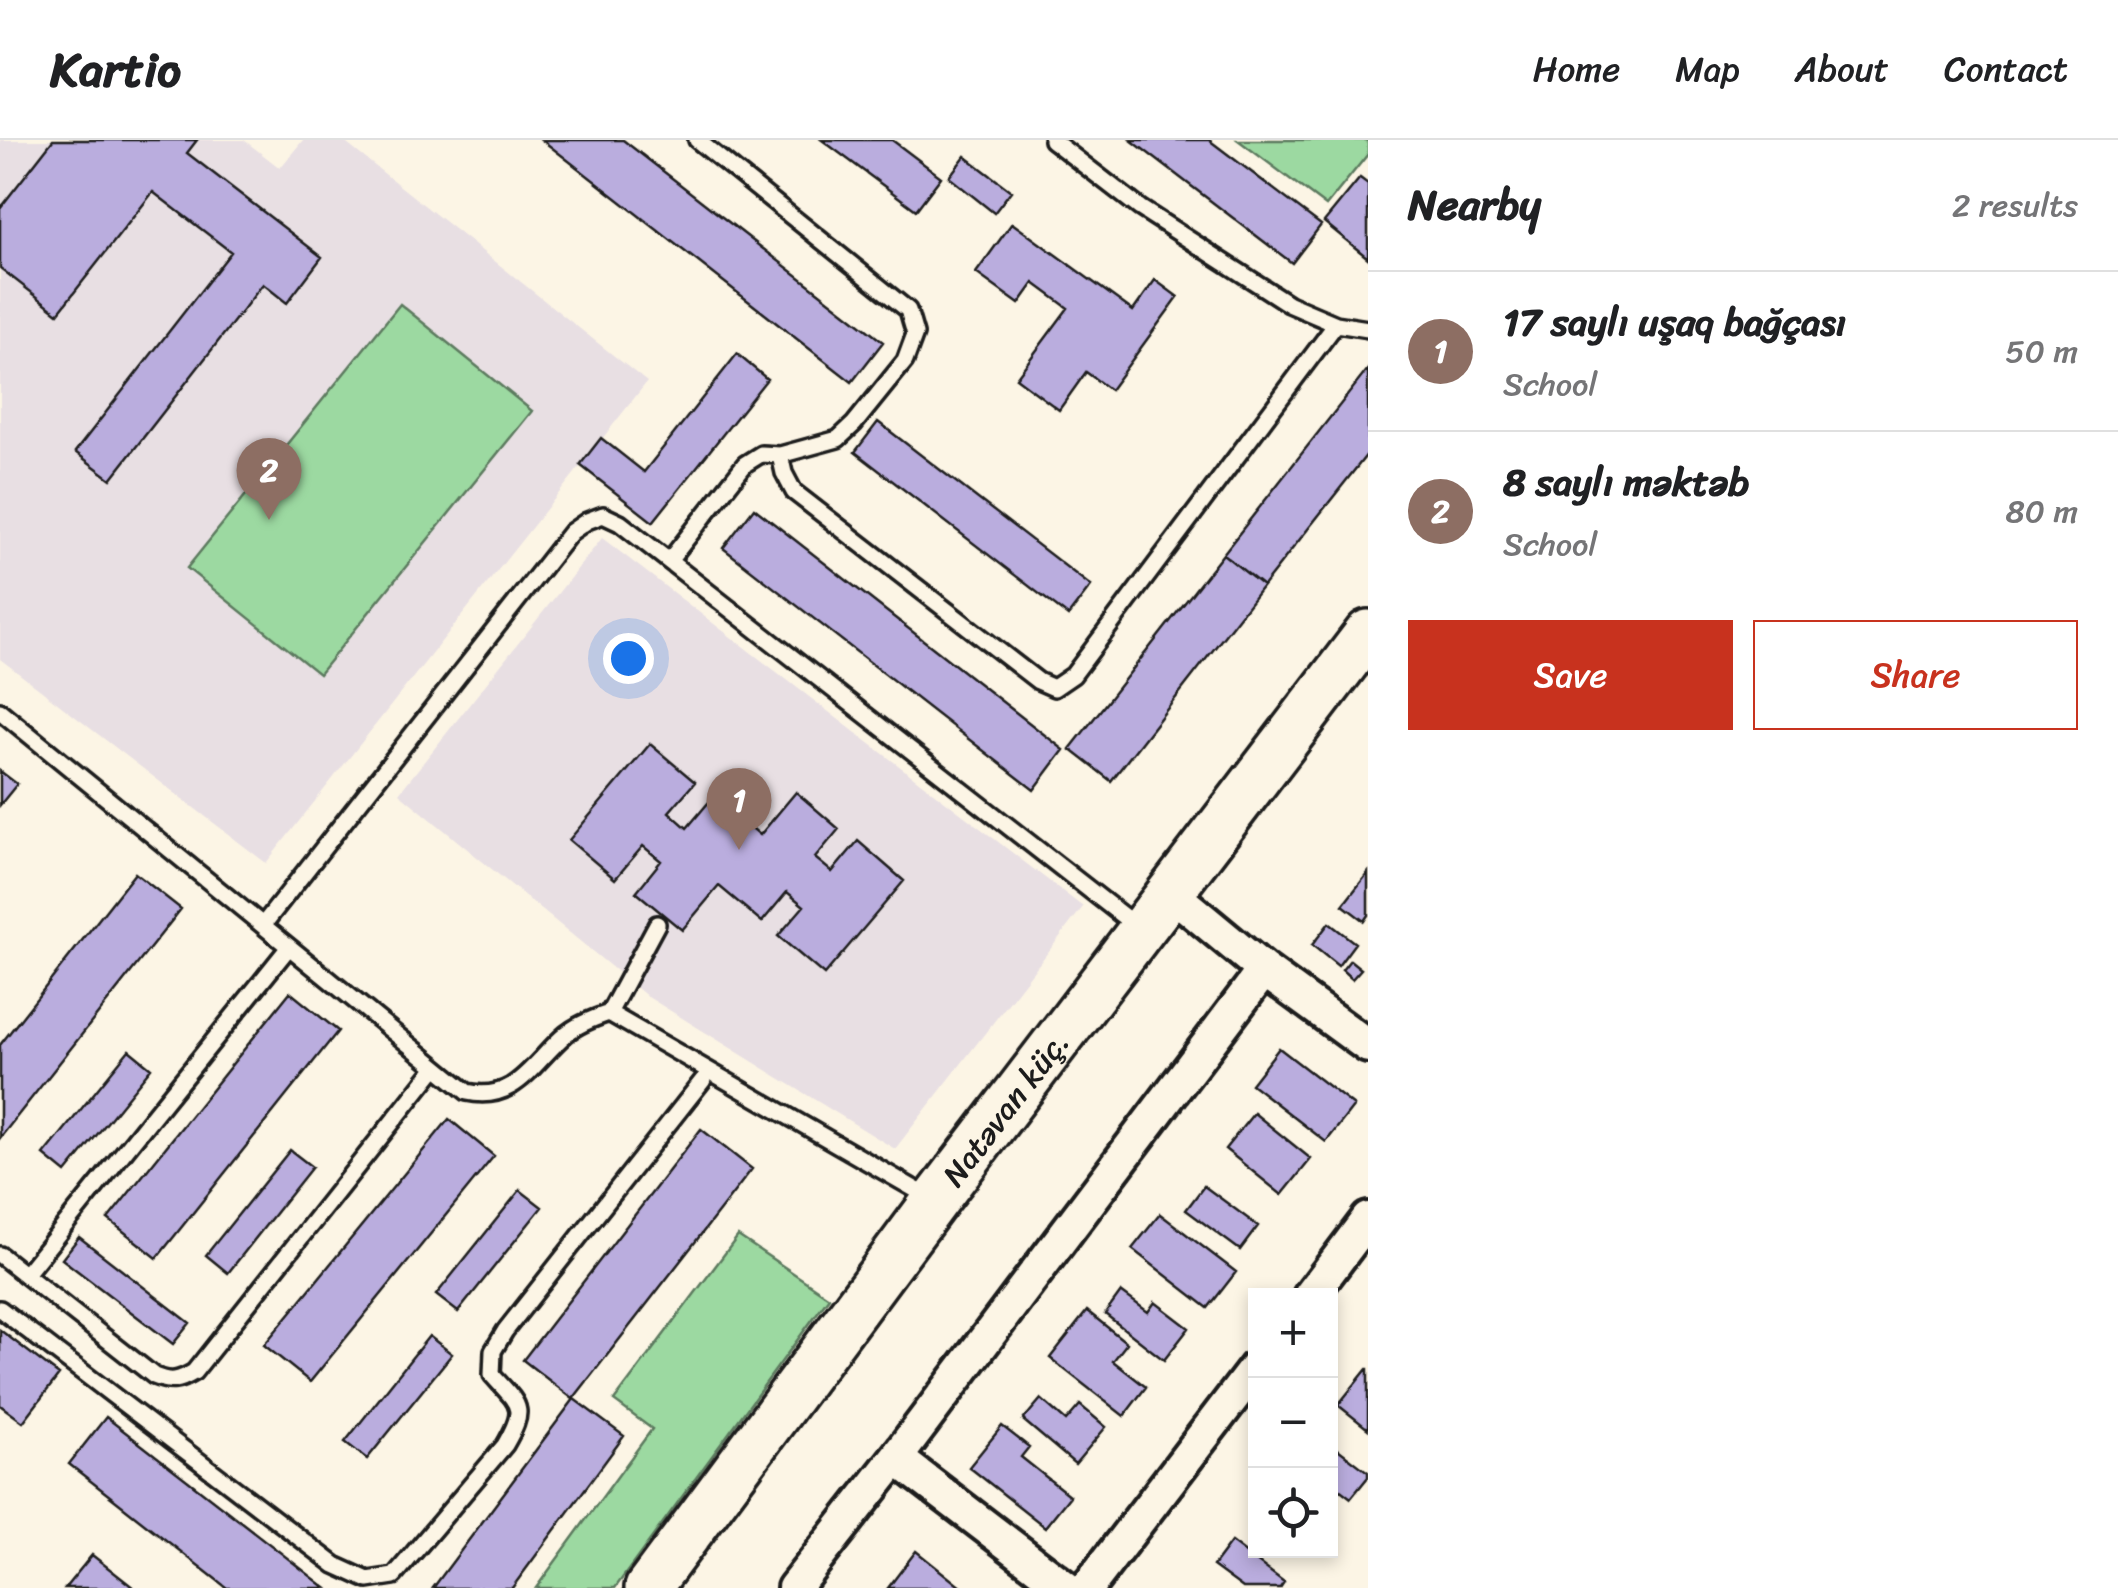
<!DOCTYPE html>
<meta charset="utf-8">
<style>
body{margin:0;font-family:Sriracha,sans-serif;background:#f6f6f6;color:#202124}
.controls{position:absolute;right:30px;bottom:30px;display:grid;overflow:hidden;border-radius:0px;box-shadow:0 5px 15px #0003}
.controls button{width:90px;height:90px;display:grid;place-items:center;padding:0;border:0;border-bottom:2px solid #e0e0e0;background:#fff;color:#202124;font:50px sans-serif}
.you{position:absolute;left:628px;top:518px;width:35px;height:35px;margin:-25px;border:8px solid #fff;border-radius:50%;background:#1a73e8;box-shadow:0 0 0 15px #1a73e833}
.badge{display:grid;place-items:center;width:65px;height:65px;border-radius:50%;background:#c8321e;color:#fff;font-size:32px;font-weight:700}
.pin{position:absolute;translate:-50% -82px;filter:drop-shadow(0 2px 5px #0008)}
.pin::after{content:'';position:absolute;top:52px;width:35px;height:30px;background:inherit;clip-path:polygon(0 0,100% 0,50% 100%)}
.list{margin:0;padding:0;list-style:none}
h2{display:flex;justify-content:space-between;align-items:center;height:130px;margin:0;padding:0 40px;font-size:42px}
h2 small{font-size:32px;font-weight:400;color:#757577}
.list li{display:grid;grid-template-columns:65px 1fr auto;gap:30px;align-items:center;box-sizing:border-box;height:160px;padding:0 40px;border-top:2px solid #e0e0e0}
.list b{display:block;font-size:38px;white-space:nowrap}
.list p{margin:0;font-size:32px;white-space:nowrap;color:#757577}
.list em{font-size:32px;font-style:normal;color:#757577}
.actions{display:flex;gap:20px;padding:30px 40px}
.actions a{flex:1;padding:22px 0;border:2px solid #c8321e;border-radius:0px;text-align:center;font-size:35px;color:#c8321e}
.actions .main{background:#c8321e;color:#fff}
.icon{flex:none;width:55px;height:55px;fill:none;stroke:currentColor;stroke-width:2;stroke-linecap:round;stroke-linejoin:round}
.map{position:relative;flex:none;width:1368px;height:1448px;overflow:hidden}
header{display:flex;align-items:center;gap:60px;box-sizing:border-box;height:140px;padding:0 50px;background:#fff;border-bottom:2px solid #e0e0e0}
header strong{font-size:48px}
nav{display:flex;gap:55px;margin-inline-start:auto;font-size:35px}
main{display:flex}
aside{flex:1;background:#fff}
.map>svg:first-child{display:block}
.built{fill:#e8dfe3}
.green{fill:#9cd9a1;stroke:#5c7a5e;stroke-width:2.5}
.building{fill:#baadde;stroke:#1c1c1c;stroke-width:2.5}
.lines{fill:none;stroke-linecap:round;stroke-linejoin:round}
.lane-casing{stroke:#1c1c1c;stroke-width:22}
.street-casing{stroke:#1c1c1c;stroke-width:40}
.secondary-casing{stroke:#1c1c1c;stroke-width:52}
.lane{stroke:#fcf5e5;stroke-width:15}
.street{stroke:#fcf5e5;stroke-width:32}
.secondary{stroke:#fcf5e5;stroke-width:45}
.labels{text-anchor:middle;stroke-width:10;stroke-linejoin:round;paint-order:stroke}
.street-label{font-size:32px;fill:#1c1c1c;stroke:#fcf5e5}
</style>
<header>
<strong>Kartio</strong>
<nav><a>Home</a><a>Map</a><a>About</a><a>Contact</a></nav>
</header>
<main>
<div class="map">
<svg width="1368" height="1448" viewBox="0 0 1368 1448">
<rect width="100%" height="100%" fill="#fcf5e5"/>
<filter id="ink" filterUnits="userSpaceOnUse"><feTurbulence type="fractalNoise" baseFrequency=".01" numOctaves="2"/><feDisplacementMap in="SourceGraphic" scale="20" xChannelSelector="R" yChannelSelector="G"/><feConvolveMatrix kernelMatrix="1 2 1 2 8 2 1 2 1" color-interpolation-filters="sRGB"/></filter>
<g filter="url(#ink)">
<path class="built" d="M0 0H244L280 28 303 0H342L647 242 266 723 0 519Z
M602 398 1083 767 895 1009 648 857 399 653Z"/>
<path class="green" d="M1238 0H1368V14L1326 66Z
M400 164 532 271 319 534 187 428Z
M738 1096 829 1157 615 1448H536L652 1289 614 1261Z"/>
<path class="building" d="M53 0H197L187 13 322 117 287 163 263 144 111 339 75 312 231 112 153 52 58 173 0 128V68Z
M542 0H623L883 202 852 242Z
M822 0H892L941 37 916 70Z
M1131 0H1209L1321 85 1292 123Z
M965 16 1011 51 994 73 949 37Z
M1360 38 1368 44V118L1324 82Z
M1012 83 1133 171 1155 140 1178 157 1110 250 1086 232 1059 270 1016 238 1068 168 1034 143 1019 164 976 133Z
M737 214 767 239 653 382 580 325 601 298 644 332Z
M1368 229V313L1263 446 1223 414Z
M878 282 1091 446 1068 476 855 312Z
M754 368 1064 610 1034 650 723 408Z
M1223 414 1263 446 1111 641 1070 609Z
M650 604 695 642 669 672 687 688 714 656 760 695 796 652 839 689 815 718 832 732 858 701 904 741 824 835 778 796 804 766 787 752 762 782 719 746 682 790 636 752 661 721 643 706 615 739 569 700Z
M0 631 17 644 0 665Z
M135 733 181 769 0 998V905Z
M1368 733V775L1364 781 1343 765Z
M1329 783 1355 803 1338 826 1312 805Z
M1350 820 1361 829 1352 839 1342 830Z
M290 852 338 891 157 1118 108 1079Z
M1279 908 1354 966 1326 1002 1251 944Z
M129 910 151 928 66 1033 44 1015Z
M1254 973 1311 1019 1282 1055 1225 1009Z
M449 979 494 1016 310 1242 264 1205Z
M701 989 752 1029 573 1259 523 1220Z
M290 1010 312 1027 228 1133 206 1115Z
M1204 1046 1258 1086 1240 1110 1186 1070Z
M520 1050 542 1067 458 1172 436 1155Z
M1160 1074 1236 1132 1208 1168 1132 1109Z
M79 1097 190 1183 173 1204 62 1119Z
M1121 1152 1148 1172 1155 1162 1189 1188 1164 1220 1105 1174Z
M1087 1171 1127 1203 1113 1221 1146 1247 1124 1276 1050 1218Z
M0 1190 59 1235 23 1282 0 1265Z
M429 1196 452 1214 367 1319 345 1302Z
M1367 1229H1368V1289L1338 1265Z
M574 1259 624 1296 512 1448H433Z
M1041 1259 1066 1281 1080 1265 1106 1287 1075 1324 1023 1280Z
M106 1277 326 1448H227L69 1324Z
M1002 1286 1029 1307 1021 1317 1070 1356 1045 1387 969 1327Z
M1330 1303 1368 1332V1337L1351 1358 1330 1342Z
M1231 1402 1284 1442 1280 1448H1243L1213 1426Z
M916 1411 962 1448H888Z
M92 1415 134 1448H65Z"/>
<g class="lines">
<g class="lane-casing">
<path id="lane" d="M1052 0 1140 68 1289 164 1336 184 1368 189
M780 315 784 333 794 352 1038 541 1054 548 1073 535 1336 184
M669 421 745 324 761 314 780 315 838 299 854 284 905 221 915 194 908 170 697 0
M0 571 467 952C516 963 533 922 566 894 578 884 594 878 609 873L932 1059
M263 785 571 392 587 381 603 375 620 383 1137 787
M609 873 657 784
M0 1115 154 1236C171 1243 179 1241 194 1232L436 927
M25 1135 289 807
M0 1169 335 1425 368 1440 394 1436 505 1305C527 1267 520 1266 492 1235L493 1211 505 1191 703 940"/>
</g>
<g class="street-casing">
<path id="street" d="M1171 753 1264 830 1368 906
M1310 1156 1368 1079
M896 1318 1066 1448
M794 1448 896 1318 1264 830
M1087 1448 1256 1227"/>
</g>
<g class="secondary-casing">
<g id="secondary">
<path id="s1" d="M648 1448 935 1061 1368 493"/>
</g>
</g>
<use href="#lane" class="lane"/>
<use href="#street" class="street"/>
<use href="#secondary" class="secondary"/>
</g>
</g>
<g class="labels">
<g class="street-label">
<text dy="11" stroke="none"><textPath href="#s1" startOffset="598">Natəvan küç.</textPath></text>
</g>
</g>
</svg>
<div class="controls">
<button>+</button>
<button>−</button>
<button><svg class="icon" aria-label="locate" viewBox="0 0 24 24"><circle cx="12" cy="12" r="6"/><path d="M12 2v4M12 18v4M2 12h4M18 12h4"/></svg></button>
</div>
<div class="you"></div>
<div class="pin badge" style="left:739px;top:710px;background:#8d6e63">1</div>
<div class="pin badge" style="left:269px;top:380px;background:#8d6e63">2</div>
</div>
<aside>
<h2>Nearby<small>2 results</small></h2>
<ul class="list">
<li><span class="badge" style="background:#8d6e63">1</span><div><b>17 saylı uşaq bağçası</b><p>School</p></div><em>50 m</em></li>
<li><span class="badge" style="background:#8d6e63">2</span><div><b>8 saylı məktəb</b><p>School</p></div><em>80 m</em></li>
</ul>
<div class="actions"><a class="main">Save</a><a>Share</a></div>
</aside>
</main>
